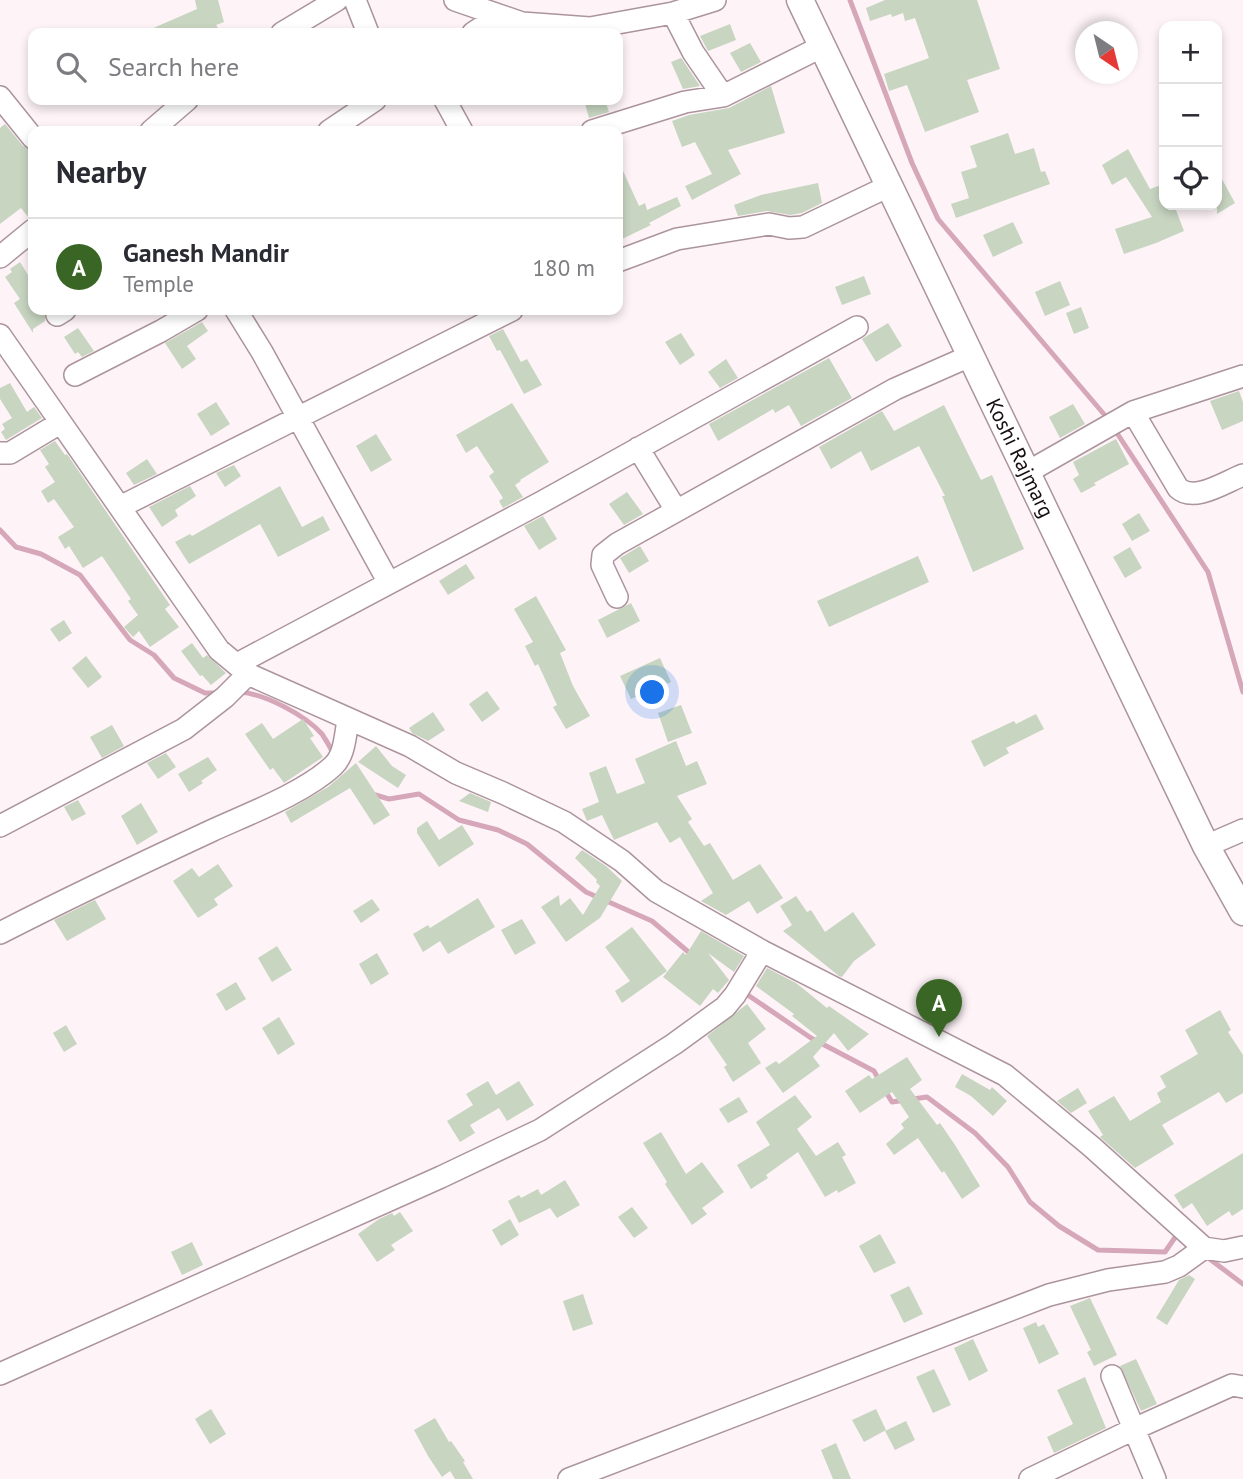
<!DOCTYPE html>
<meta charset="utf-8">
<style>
body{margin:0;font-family:"PT Sans",sans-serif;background:#f2f2f3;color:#2b2b33}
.controls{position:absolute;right:21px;top:21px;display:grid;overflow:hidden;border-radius:14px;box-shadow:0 4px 10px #0003}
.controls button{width:63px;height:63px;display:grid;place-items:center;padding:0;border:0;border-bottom:2px solid #e1e1e2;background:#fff;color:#2b2b33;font:35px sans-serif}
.compass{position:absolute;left:1075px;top:21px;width:63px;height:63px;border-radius:50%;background:#fff;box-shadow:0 4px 10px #0003;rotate:145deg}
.you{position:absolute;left:653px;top:693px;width:24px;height:24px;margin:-18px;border:5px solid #fff;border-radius:50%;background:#1a73e8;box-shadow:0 0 0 10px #1a73e833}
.badge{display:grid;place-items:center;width:46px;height:46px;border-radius:50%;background:#396625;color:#fff;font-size:23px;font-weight:700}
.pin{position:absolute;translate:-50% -58px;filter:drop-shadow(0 2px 4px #0008)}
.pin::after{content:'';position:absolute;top:37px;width:24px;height:21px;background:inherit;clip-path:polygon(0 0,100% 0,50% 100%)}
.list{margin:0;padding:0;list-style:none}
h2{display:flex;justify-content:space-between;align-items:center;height:91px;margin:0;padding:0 28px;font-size:30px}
h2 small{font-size:23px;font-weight:400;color:#7c7c81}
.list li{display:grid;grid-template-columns:46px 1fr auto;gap:21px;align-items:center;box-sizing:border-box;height:98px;padding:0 28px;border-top:2px solid #e1e1e2}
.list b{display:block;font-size:26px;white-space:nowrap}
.list p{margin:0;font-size:23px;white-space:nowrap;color:#7c7c81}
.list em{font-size:23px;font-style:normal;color:#7c7c81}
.icon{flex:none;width:38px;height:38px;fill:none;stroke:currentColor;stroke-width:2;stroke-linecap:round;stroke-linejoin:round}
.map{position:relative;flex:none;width:1243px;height:1479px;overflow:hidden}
.search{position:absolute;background:#fff;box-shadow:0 4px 10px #0003;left:28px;top:28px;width:595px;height:77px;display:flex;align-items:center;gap:18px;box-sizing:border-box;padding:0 24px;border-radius:14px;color:#7c7c81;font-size:26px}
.panel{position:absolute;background:#fff;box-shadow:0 4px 10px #0003;left:28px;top:126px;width:595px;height:189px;border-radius:14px}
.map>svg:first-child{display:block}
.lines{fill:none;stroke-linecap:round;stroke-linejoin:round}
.stream{stroke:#d6a7b9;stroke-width:5}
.building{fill:#c7d5c1}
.minor-casing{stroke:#ac949d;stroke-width:24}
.major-casing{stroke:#ac949d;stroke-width:29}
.minor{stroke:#fff;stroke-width:21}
.major{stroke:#fff;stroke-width:26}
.labels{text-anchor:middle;stroke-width:5;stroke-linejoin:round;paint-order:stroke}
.street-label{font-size:21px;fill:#170f12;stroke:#fff}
</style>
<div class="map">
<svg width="1243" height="1479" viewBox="0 0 1243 1479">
<rect width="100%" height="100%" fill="#fef4f8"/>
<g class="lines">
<path class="stream" d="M850 0 912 163 938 219 1108 419
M1113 427 1208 572 1243 692
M0 530 16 547 41 554 80 575 130 640 154 655 174 678 205 693H220
M240 692C265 694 305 715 322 734 326 740 330 747 333 753
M372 794 389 799 419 794 459 820 498 830 527 844 586 892 652 921 692 955
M742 991 811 1038 874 1071 879 1080
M884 1089 892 1102 927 1097 975 1133 1008 1167 1030 1202 1059 1226 1098 1250 1165 1252 1176 1236 1181 1239
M1207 1257 1243 1284"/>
</g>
<path class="building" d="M195 0H218L224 22 216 25 221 33H142L197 9Z
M885 0H977L1000 69 967 80 979 112 925 132 907 85 889 91 884 74 929 58 915 18 905 21 903 13 892 17 891 14 870 21 866 8Z
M730 24 736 40 708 51 700 36Z
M750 43 761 62 741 72 730 53Z
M681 58 682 59 700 86 683 89 671 62Z
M771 86 785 133 728 150 741 174 692 200 685 186 712 174 695 142 682 147 672 121 689 115 729 108Z
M584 100H605L609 112 589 118Z
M5 124 23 146 33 151V217L29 218 21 208 0 224V128Z
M1008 133 1015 154 1034 148 1041 172 1045 171 1050 184 956 218 951 204 969 198 961 172 977 167 970 146Z
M1128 149 1150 189 1164 184V205H1174L1184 231 1156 243 1124 254 1115 229 1152 217 1126 177 1112 185 1102 165Z
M618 160 639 206 645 203 647 210 677 197 681 206 649 223 651 225 618 241Z
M1217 170 1235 203 1217 214Z
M818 183 822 203 802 213 790 215 767 211 738 216 734 205 761 195Z
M1013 222 1023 243 993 257 983 235Z
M20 262 33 283V310H45V321L33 329V333L14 303 20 299 5 277 12 272 10 269Z
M864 276 871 294 842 305 835 287Z
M1060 281 1070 305 1045 316 1035 292Z
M1081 307 1089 328 1074 334 1066 313Z
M202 322 208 331 187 346 196 359 182 369 165 343Z
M888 323 902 346 876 362 862 339Z
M78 328 94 351 82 357 78 352 75 354 64 337Z
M503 329 521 362 527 359 542 385 524 394 500 350 497 351 489 336Z
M681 333 695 355 680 365 665 342Z
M829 358 852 398 801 426 789 405 775 413 773 409 718 441 709 424Z
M726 359 738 378 720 388 708 372Z
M10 383 27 412 34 407 42 418 6 440 1 432 5 429 2 424 12 418 0 399V388Z
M1239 391 1243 402V421L1222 430 1210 401Z
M216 402 230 424 211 436 197 414Z
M512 403 549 462 520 480 521 481 515 485 523 497 503 508 499 501 503 498 489 476 494 472 477 446 466 453 456 435Z
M1073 404 1085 424 1060 438 1049 417Z
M944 405 981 480 992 475 1024 549 973 572 942 496H945L919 446 871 471 861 451 831 469 819 447 882 411 894 431Z
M376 434 392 460 371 472 356 446Z
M1116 439 1129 464 1094 483 1096 485 1081 493 1073 479 1079 475 1073 462Z
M55 441 65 455 67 454 170 605 165 609 179 627 150 647 139 631 133 637 124 627 138 615 128 601 131 599 102 556 83 568 69 546 65 549 58 537 74 527 54 499 48 503 41 491 55 482 45 467 49 464 40 450Z
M147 459 157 474 134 485 126 473Z
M234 465 241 476 225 487 216 473Z
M190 486 196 496 175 510 178 516 162 527 149 507Z
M280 486 302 527 323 516 330 530 278 557 260 524 189 564 175 542 190 534 192 536Z
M627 492 643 514 624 525 609 504Z
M1139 513 1150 531 1132 541 1122 524Z
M543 516 557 539 539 550 524 526Z
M640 546 649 561 629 573 620 558Z
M1130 547 1142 568 1125 578 1113 557Z
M918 556 929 582 829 627 817 601Z
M466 564 475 578 448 595 439 581Z
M536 596 566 650 560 653 573 686 590 716 566 729 553 707 557 705 538 664 535 666 525 646 533 642 514 609Z
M631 603 640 621 607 638 598 620Z
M64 620 72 633 59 642 50 629Z
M192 643 203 658 207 655 226 673 211 685 202 675 200 676 181 651Z
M86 656 102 677 88 688 72 668Z
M660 658 671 682 631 699 620 676Z
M487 691 500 709 482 722 469 704Z
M681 705 692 733 668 742 658 713Z
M433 712 445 730 428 741 412 733 409 728Z
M1036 714 1044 729 1006 748 1009 753 984 767 971 741 1014 721 1016 724Z
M303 719 314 736 310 738 323 757 284 783 273 768 270 770 245 734 262 723 273 739Z
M112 725 124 746 102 758 90 737Z
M676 741 686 766 697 761 707 784 677 796 692 819 688 822 704 846 710 843 733 880 760 864 783 898 757 914 749 901 726 915 701 901 713 893 680 837 670 843 657 822 614 840 602 815 587 821 582 809 599 802 589 773 606 766 617 794 645 783 635 759Z
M376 746 392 766 406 775 398 788 358 762Z
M166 753 176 767 158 779 147 763Z
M208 757 217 770 201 781 203 783 189 792 178 774Z
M356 763 390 815 374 825 350 788 291 823 285 812 328 787Z
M470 793 491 802 488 812 459 801Z
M78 800 86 814 72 821 64 807Z
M141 803 158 832 137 845 121 816Z
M427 821 439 840 462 825 474 844 439 867 417 833V828Z
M582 850 606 866 622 881 600 918 566 942 541 907 559 895 560 906 570 898 583 915 600 886 596 882 597 880 575 858Z
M218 864 233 886 214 899 218 905 198 918 173 881 192 868 199 877Z
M796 896 807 912 811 910 825 932 853 912 876 945 854 961 842 977 839 976 783 931 792 925 780 906Z
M478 898 495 927 448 954 440 941 423 952 413 934 428 925 430 928Z
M372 899 380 910 361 923 353 911Z
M95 900 106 919 67 941 54 920Z
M522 919 536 943 515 955 501 930Z
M632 927 667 971 622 1003 615 991 630 981 605 947Z
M701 931 744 956 734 972 708 953 729 980 718 993 713 989 700 1006 663 977 683 952 686 955Z
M277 946 292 970 272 982 258 958Z
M377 953 389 974 371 985 359 964Z
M767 968 796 983 827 1008 829 1006 869 1034 848 1051 834 1033 813 1057 820 1066 783 1093 765 1068 776 1061 779 1064 817 1036 792 1016 794 1014 756 986Z
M236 982 246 999 226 1011 216 994Z
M747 1004 766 1029 748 1043 761 1063 733 1082 724 1067 727 1065 707 1036Z
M1220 1010 1231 1030 1228 1032 1243 1055V1093L1226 1103 1219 1092 1162 1125 1174 1144 1135 1168 1100 1137 1103 1135 1088 1111 1114 1096 1130 1121 1161 1102 1157 1093 1166 1087 1160 1076 1198 1054 1185 1030Z
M279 1017 295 1044 278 1055 262 1028Z
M66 1025 77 1044 64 1052 53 1033Z
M907 1057 922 1080 910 1089 937 1125 940 1123 955 1145 980 1186 962 1199 944 1171 942 1173 918 1138 894 1155 886 1144 904 1128 901 1124 909 1117 892 1092 860 1113 845 1091 869 1075 872 1079Z
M962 1074 990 1090 992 1087 1007 1101 993 1116 971 1096 955 1087Z
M488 1081 496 1095 519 1081 534 1105 507 1121 499 1108 470 1125 475 1133 460 1142 447 1121 473 1105 466 1094Z
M1078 1088 1087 1103 1071 1113 1057 1101Z
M795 1095 812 1117 797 1129 816 1156 838 1142 846 1155 842 1157 856 1183 838 1193 837 1190 825 1197 798 1152 766 1175 768 1178 751 1189 737 1165 770 1145 756 1122Z
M739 1097 748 1112 728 1123 719 1109Z
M661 1132 686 1174 702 1162 724 1192 702 1208 707 1214 692 1225 665 1184 667 1182 643 1143Z
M1243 1153V1209L1232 1216 1229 1211 1207 1226 1192 1203 1183 1209 1174 1195Z
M565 1180 580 1205 557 1218 550 1208 519 1223 508 1201 519 1195 521 1198 538 1189 541 1195Z
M632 1207 648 1228 634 1238 618 1217Z
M400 1212 413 1231 391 1245 395 1250 377 1262 358 1234 379 1219 392 1213 394 1216Z
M510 1219 519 1235 501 1246 492 1230Z
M880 1234 896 1263 874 1273 859 1246Z
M192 1242 203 1265 182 1275 171 1252Z
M1189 1275 1195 1279 1167 1325 1156 1318 1179 1280Z
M909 1286 923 1314 904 1323 890 1295Z
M583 1294 593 1324 573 1331 563 1301Z
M1090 1298 1117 1355 1094 1366 1087 1352 1091 1350 1070 1306Z
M1036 1322 1038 1327 1044 1324 1059 1354 1039 1364 1023 1328Z
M973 1339 988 1371 969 1381 954 1348Z
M1136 1359 1157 1404 1141 1411 1120 1366Z
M934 1369 951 1405 933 1413 916 1377Z
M1085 1377 1106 1428 1054 1453 1047 1437 1073 1424 1057 1390Z
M211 1409 226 1434 210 1444 195 1419Z
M876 1409 886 1430 864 1442 852 1420Z
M435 1418 449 1442 451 1441 465 1461 463 1462 473 1479H455L450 1471 442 1477 428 1456 414 1430Z
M906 1421 915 1440 895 1450 885 1431Z
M836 1443 851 1479H833L821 1450Z"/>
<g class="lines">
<g class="minor-casing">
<path id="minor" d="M355 0 368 33
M455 0 522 23 590 28 673 13 715 0
M282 33 337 0
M473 33 491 21 509 22
M723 96 821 47
M0 97 33 138
M445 100 462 131
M151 131 187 100
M329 131 375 100
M592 131 685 102 723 96 693 52 673 13
M0 257 33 230
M618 261 677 239 769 224 789 228 803 227 889 186
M236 310 262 352 389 583
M57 315 65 310
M0 335 219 650 248 674 410 746 456 773 503 793 564 822 622 861 656 891 762 951 1005 1075 1092 1147 1204 1248 1224 1251 1243 1247
M75 375 161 331 197 310
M1133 412 1178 488C1194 503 1225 482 1243 475
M638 448 676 510
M0 453H10L60 423
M1026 473 1133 412 1243 376
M120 507 512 310
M617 597 602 565 603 555 617 544 895 389 970 356
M237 664 540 503 857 327
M0 826 184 729 225 697 248 674
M1206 846 1243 830
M0 933C70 897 140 864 211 831 248 814 304 793 333 766 345 755 345 735 348 721
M0 1374 441 1177 540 1130 674 1044 725 1007 735 995 762 951
M569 1479 1049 1295 1108 1280 1165 1272 1179 1266 1204 1248
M1030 1479 1134 1429 1112 1376
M1155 1479 1134 1429 1232 1385 1243 1387"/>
</g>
<g class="major-casing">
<g id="major">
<path id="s1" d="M800 0 1206 846 1243 912"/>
</g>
</g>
<use href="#minor" class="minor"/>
<use href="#major" class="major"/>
</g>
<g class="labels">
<g class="street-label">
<text dy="7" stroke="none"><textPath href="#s1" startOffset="508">Koshi Rajmarg</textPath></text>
</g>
</g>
</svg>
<div class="controls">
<button>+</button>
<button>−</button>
<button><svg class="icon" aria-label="locate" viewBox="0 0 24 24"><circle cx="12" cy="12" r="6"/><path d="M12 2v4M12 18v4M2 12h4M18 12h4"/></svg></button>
</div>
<svg class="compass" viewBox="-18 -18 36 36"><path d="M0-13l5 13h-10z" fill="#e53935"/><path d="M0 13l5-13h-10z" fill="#7c7c81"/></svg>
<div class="you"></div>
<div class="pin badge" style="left:939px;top:1037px">A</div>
<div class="search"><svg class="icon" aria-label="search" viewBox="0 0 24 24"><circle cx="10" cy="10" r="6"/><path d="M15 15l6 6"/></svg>Search here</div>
<section class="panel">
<h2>Nearby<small></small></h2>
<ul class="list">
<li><span class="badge">A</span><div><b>Ganesh Mandir</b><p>Temple</p></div><em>180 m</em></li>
</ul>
</section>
</div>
